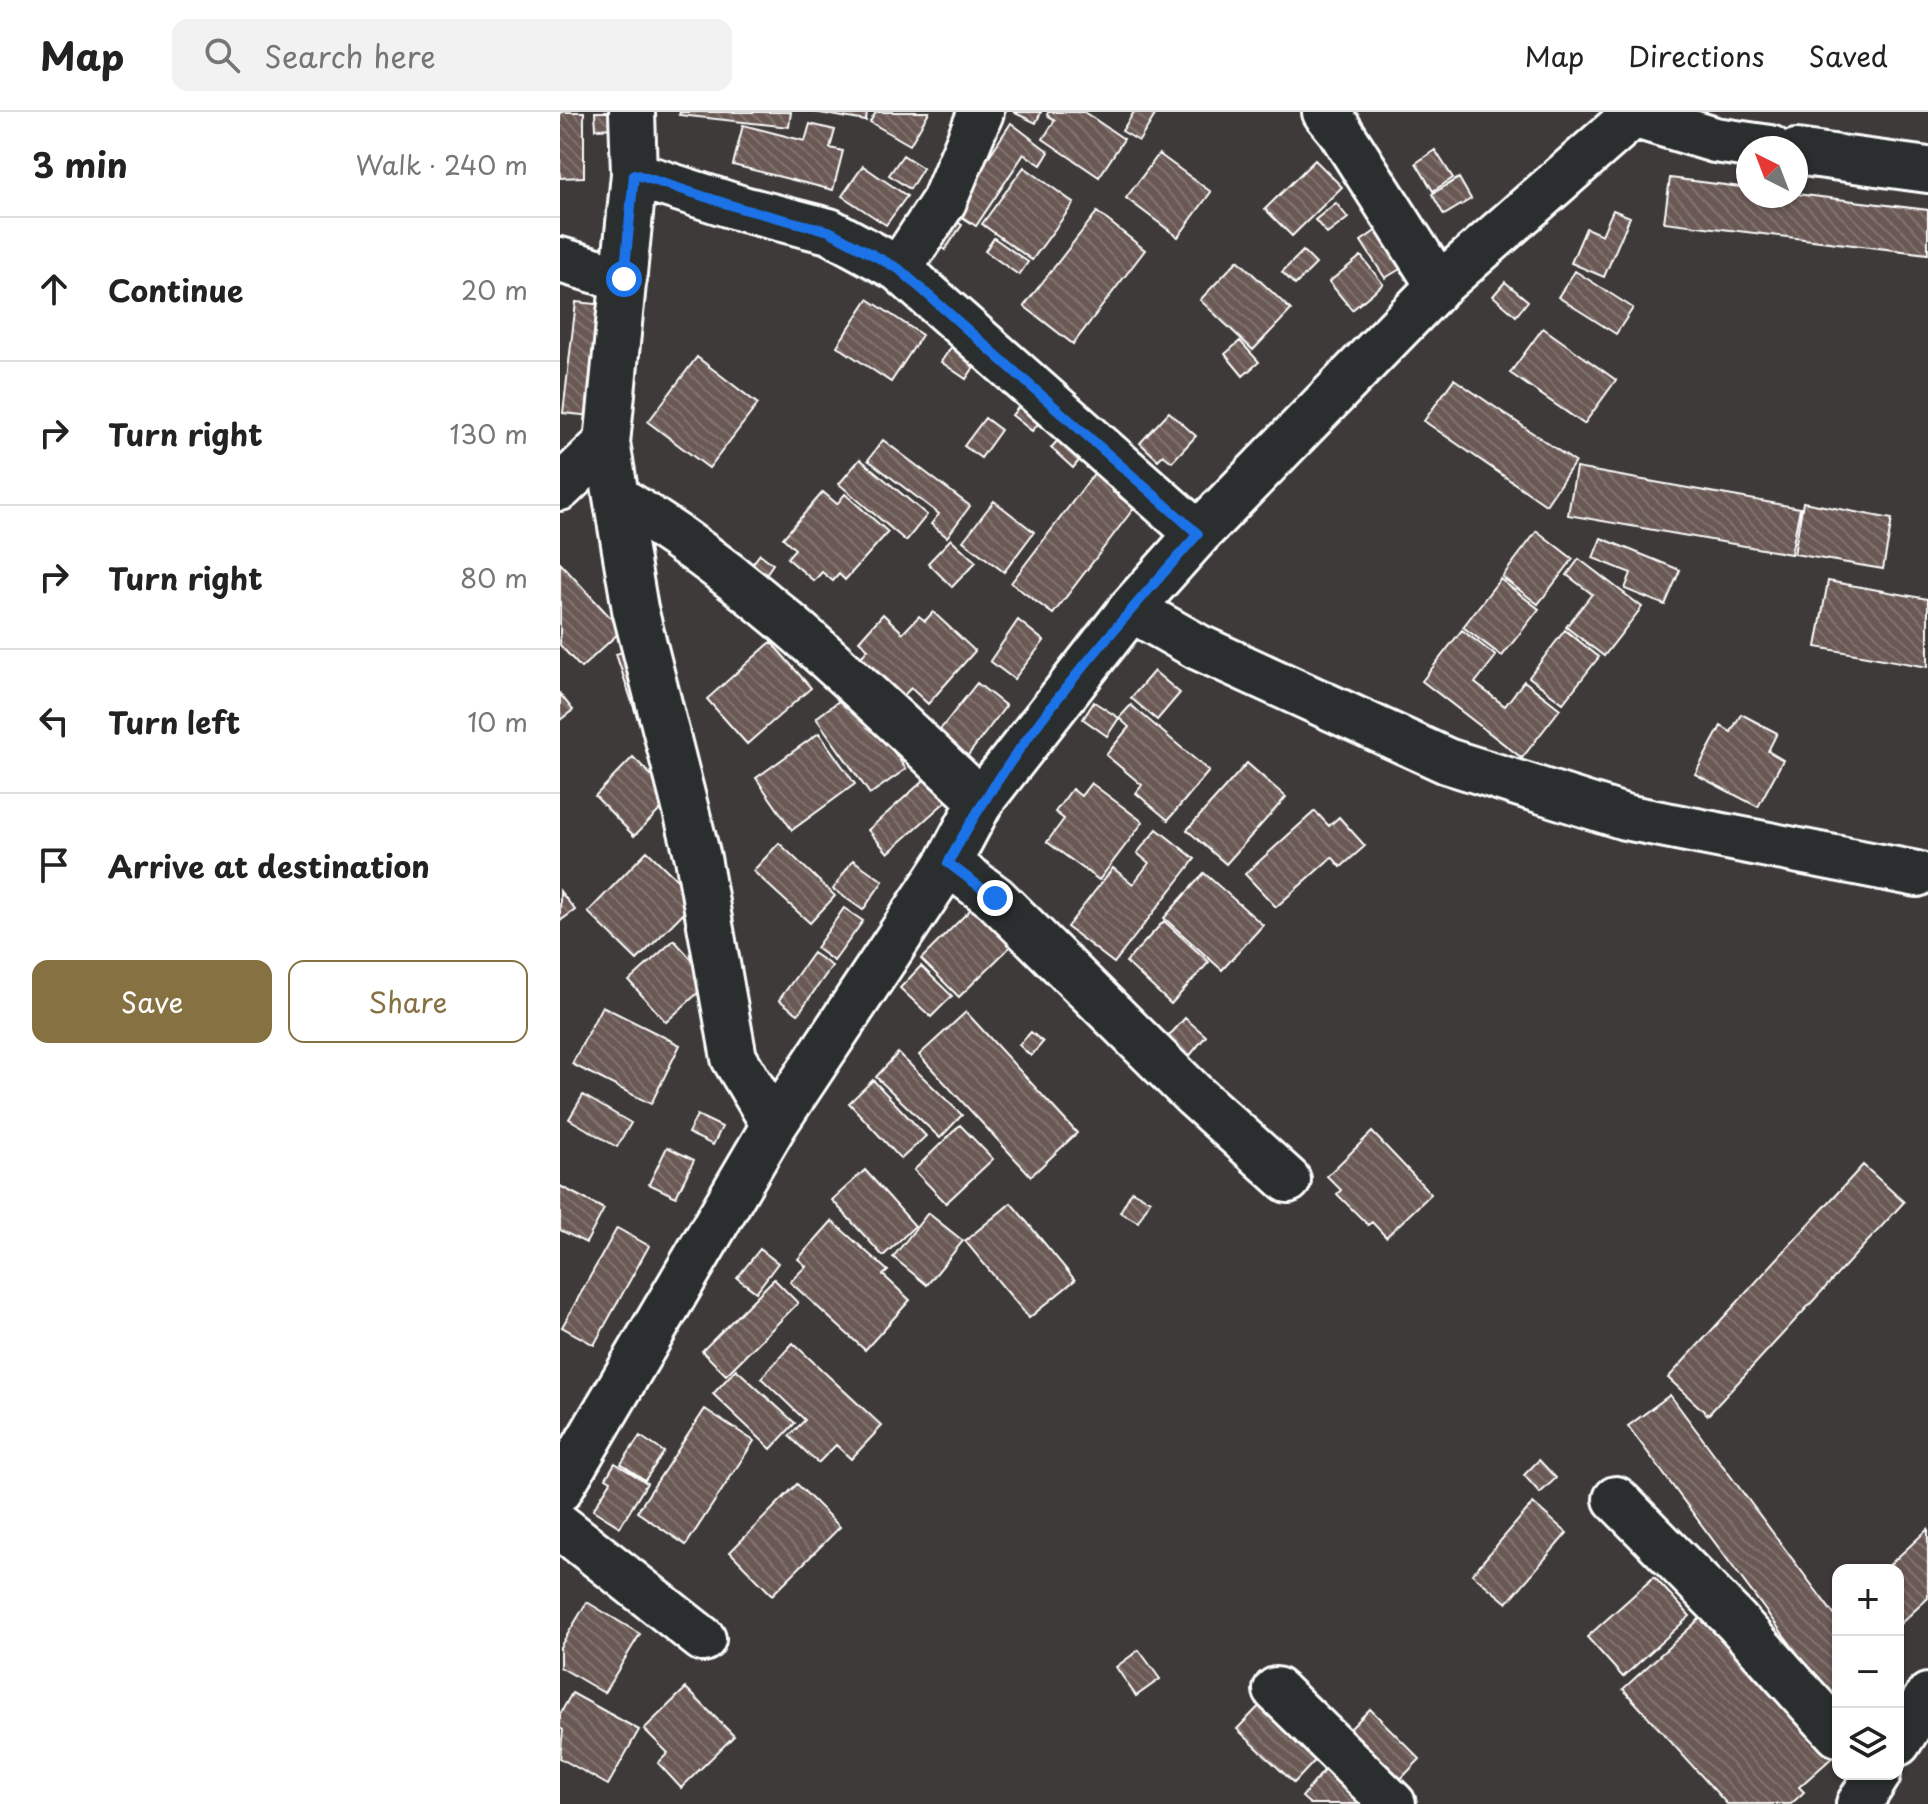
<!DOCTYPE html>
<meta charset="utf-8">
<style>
body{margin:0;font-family:"Playpen Sans",sans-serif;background:#f2f2f2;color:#222}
.controls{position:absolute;right:24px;bottom:24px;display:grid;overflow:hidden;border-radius:16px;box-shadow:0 2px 6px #0004}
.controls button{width:72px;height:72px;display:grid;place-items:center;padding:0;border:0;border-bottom:2px solid #e0e0e0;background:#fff;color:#222;font:40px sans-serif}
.compass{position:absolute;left:1176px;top:24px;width:72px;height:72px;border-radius:50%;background:#fff;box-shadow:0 2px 6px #0004;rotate:318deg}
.stop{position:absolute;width:24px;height:24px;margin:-18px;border:6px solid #1a73e8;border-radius:50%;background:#fff}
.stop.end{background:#1a73e8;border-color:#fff;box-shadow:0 2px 8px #0008}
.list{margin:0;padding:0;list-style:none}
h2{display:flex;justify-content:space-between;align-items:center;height:104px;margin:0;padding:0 32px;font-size:34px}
h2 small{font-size:26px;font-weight:400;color:#767676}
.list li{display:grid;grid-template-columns:52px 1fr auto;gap:24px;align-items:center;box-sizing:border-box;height:144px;padding:0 32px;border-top:2px solid #e0e0e0}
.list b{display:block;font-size:30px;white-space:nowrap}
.list em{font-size:26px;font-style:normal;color:#767676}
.actions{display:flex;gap:16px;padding:24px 32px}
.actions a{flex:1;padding:18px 0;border:2px solid #857141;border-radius:16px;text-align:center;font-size:28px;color:#857141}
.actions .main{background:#857141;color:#fff}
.icon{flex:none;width:44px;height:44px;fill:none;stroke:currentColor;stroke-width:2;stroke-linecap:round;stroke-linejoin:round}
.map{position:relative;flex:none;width:1368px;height:1692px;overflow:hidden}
header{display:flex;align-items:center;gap:48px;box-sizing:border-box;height:112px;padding:0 40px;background:#fff;border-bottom:2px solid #e0e0e0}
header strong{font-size:38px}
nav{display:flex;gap:44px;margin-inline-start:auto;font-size:28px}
.search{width:560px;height:72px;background:#f2f2f2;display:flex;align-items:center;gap:20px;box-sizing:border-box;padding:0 28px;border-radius:16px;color:#767676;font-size:30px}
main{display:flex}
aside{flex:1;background:#fff}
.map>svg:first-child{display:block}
.building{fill:url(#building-back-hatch);stroke:#fff;stroke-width:2}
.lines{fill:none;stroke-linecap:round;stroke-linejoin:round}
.minor-casing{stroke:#fff;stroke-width:50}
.minor{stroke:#2a2d2e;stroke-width:44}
.route{stroke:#1a73e8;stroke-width:10}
</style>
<header>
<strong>Map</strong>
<div class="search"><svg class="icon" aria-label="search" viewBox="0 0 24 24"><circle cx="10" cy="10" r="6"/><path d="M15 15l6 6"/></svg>Search here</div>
<nav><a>Map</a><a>Directions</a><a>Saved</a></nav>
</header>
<main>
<aside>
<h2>3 min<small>Walk · 240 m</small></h2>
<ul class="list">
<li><svg class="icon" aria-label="ahead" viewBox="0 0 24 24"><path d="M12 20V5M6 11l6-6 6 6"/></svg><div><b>Continue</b></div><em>20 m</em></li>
<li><svg class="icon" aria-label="right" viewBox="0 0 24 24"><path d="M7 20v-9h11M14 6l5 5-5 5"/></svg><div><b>Turn right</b></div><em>130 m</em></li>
<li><svg class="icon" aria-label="right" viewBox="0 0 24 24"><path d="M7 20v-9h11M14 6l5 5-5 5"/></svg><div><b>Turn right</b></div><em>80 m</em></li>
<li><svg class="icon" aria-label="left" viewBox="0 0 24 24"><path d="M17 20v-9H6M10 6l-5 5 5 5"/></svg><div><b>Turn left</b></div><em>10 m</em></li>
<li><svg class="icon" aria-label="arrive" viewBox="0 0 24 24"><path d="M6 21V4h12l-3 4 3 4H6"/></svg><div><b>Arrive at destination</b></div></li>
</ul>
<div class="actions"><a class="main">Save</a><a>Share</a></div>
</aside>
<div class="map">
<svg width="1368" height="1692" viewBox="0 0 1368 1692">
<defs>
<pattern id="building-back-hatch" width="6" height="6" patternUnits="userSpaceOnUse" patternTransform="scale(2)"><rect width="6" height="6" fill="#6a5954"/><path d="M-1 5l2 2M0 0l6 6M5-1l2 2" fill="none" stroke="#80726e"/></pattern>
</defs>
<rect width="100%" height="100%" fill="#3d3a39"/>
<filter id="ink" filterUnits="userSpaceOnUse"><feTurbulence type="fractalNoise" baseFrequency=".0125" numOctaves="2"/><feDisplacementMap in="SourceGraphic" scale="16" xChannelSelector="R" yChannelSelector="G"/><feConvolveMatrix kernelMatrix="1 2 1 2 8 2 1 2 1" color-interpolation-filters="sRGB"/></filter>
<g filter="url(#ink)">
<path class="building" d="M0 0H24V65L0 66Z
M35 0H56L57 16 36 17Z
M120 0H231L229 15 119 3Z
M254 0H307L306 9Z
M316 0H369L350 33 310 10Z
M453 0H481L476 11Z
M488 0H524L564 27 539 65 483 27 495 8 487 3Z
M574 0H597L579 29 562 19Z
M451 11 489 40 481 53 464 42 416 114 387 95 418 61Z
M250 12 275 18 270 36 283 39 273 78 173 53 183 13 245 29Z
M875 38 893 66 873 79 856 51Z
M599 42 651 80 618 125 566 86Z
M343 43 363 56 350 77 329 63Z
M755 48 782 75 732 124 705 97Z
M303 54 347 84 326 113 282 84Z
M464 55 514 91 472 148 422 112Z
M899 66 911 87 884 103 872 82Z
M1110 66 1188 76V84L1236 82 1368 98V142L1104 110Z
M776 91 788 106 767 122 755 108Z
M1053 98 1070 105 1044 165 1011 151 1026 116 1042 123Z
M537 100 585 138 513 232 464 194Z
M384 101 402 113 385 138 367 125Z
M817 118 842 156 825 166 801 129Z
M434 126 468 150 459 163 425 139Z
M743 139 756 152 735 173 722 160Z
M801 144 823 172 792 198 769 170Z
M678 148 731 198 693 238 640 188Z
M1015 159 1073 196 1056 222 998 185Z
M945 170 968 189 956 204 933 184Z
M308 187 362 223 331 270 277 234Z
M16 190 45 193 32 304 3 301Z
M983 216 1056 268 1024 312 950 261Z
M395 229 420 246 406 267 381 250Z
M680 229 699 250 683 264 665 242Z
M137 245 198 292 149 356 88 310Z
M894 267 1015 350 986 393 864 309Z
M466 286 487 302 472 319 452 303Z
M609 300 636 324 612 350 603 343 598 348 580 331Z
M425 306 441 318 421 346 404 334Z
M505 320 527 339 513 356 491 336Z
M323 328 410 394 387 425 371 412 379 402 308 348Z
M300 347 367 403 346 429 279 372Z
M539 355 560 372 553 380 574 396 493 502 451 471Z
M1016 356 1240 396 1231 442 1008 403Z
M263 380 277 392 285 382 328 420 285 468 279 462 273 469 262 460 254 469 227 446 235 437 223 426Z
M434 389 474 420 444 460 403 429Z
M1243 390 1332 407 1323 457 1234 442Z
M977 419 1013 447 978 492 942 465Z
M1041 426 1120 458 1105 493 1065 477 1071 461 1033 446Z
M391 427 416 450 392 475 368 451Z
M200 442 213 452 202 468 188 458Z
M1019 447 1082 495 1044 544 1006 515 1032 482 1007 463Z
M0 451 62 518 21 556 0 533Z
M940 467 979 497 942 544 903 515Z
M1268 469 1368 487V555L1256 535Z
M373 500 415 539 368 592 351 576 343 584 301 545 308 537 299 529 323 502 343 521 359 504 365 509Z
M458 508 484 529 454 567 430 549Z
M902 518 936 544 915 571 945 594 964 569 1000 597 962 646 862 569Z
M1005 518 1039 545 1003 591 969 565Z
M211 530 251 576 187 632 147 587Z
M76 535 98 602 78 608 56 542Z
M594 559 620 581 597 608 571 586Z
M417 571 446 594 405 647 375 624Z
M291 580 346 657 310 682 256 606Z
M0 582 13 598 0 608Z
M534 590 559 606 547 624 523 607Z
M571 593 649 659 608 708 576 681 582 673 546 643 569 615 559 606Z
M1181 602 1217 621 1208 639 1223 648 1198 695 1135 662 1161 614 1171 620Z
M259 621 295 672 232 718 196 666Z
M73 645 113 685 74 724 35 684Z
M687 651 726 685 666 752 627 718Z
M372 661 393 683 328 741 308 718Z
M531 671 583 710 539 768 487 730 504 707 495 700 512 677 521 684Z
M755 699 769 714 779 705 805 734 781 755 772 745 716 795 685 762Z
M597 717 635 747 554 851 507 815 553 756 573 772 589 751 577 741Z
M219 731 275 784 250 811 193 759Z
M87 739 137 787 77 848 28 800Z
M293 748 323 769 303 798 273 777Z
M644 761 703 813 662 858 604 806Z
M0 779 15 798 0 809Z
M414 794 452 833 399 885 361 847Z
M284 796 303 809 274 849 256 836Z
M604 809 649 850 611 892 566 850Z
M114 828 151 869 106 910 69 869Z
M253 841 272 854 238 902 219 888Z
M361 854 392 884 371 905 340 876Z
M42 894 120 933 91 992 12 952Z
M406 900 517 1021 471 1064 359 943Z
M625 906 646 924 622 953 600 934Z
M471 920 483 930 471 944 459 933Z
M338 941 402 1003 380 1026 316 965Z
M313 968 366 1024 341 1047 289 991Z
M23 983 71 1011 57 1035 9 1007Z
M137 1003 162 1015 153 1033 128 1021Z
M400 1013 433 1047 386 1091 354 1058Z
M812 1020 871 1082 826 1125 812 1110 808 1113 777 1082 781 1078 767 1064Z
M107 1035 134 1048 116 1085 89 1072Z
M1303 1053 1344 1090 1148 1303 1108 1266Z
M305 1058 355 1114 323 1144 272 1088Z
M0 1074 44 1097 26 1131 0 1118Z
M572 1079 590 1089 578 1110 560 1100Z
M451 1091 515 1168 469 1206 405 1129Z
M368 1101 403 1129 367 1173 333 1145Z
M272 1109 328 1159 323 1163 350 1188 305 1238 230 1170 246 1154 238 1147Z
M57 1116 89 1134 34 1233 2 1215Z
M200 1137 218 1151 196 1180 177 1166Z
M214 1167 238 1191 166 1263 142 1239Z
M233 1231 322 1314 291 1347 276 1333 258 1351 229 1324 245 1308 201 1266Z
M176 1257 235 1311 211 1337 153 1282Z
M1110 1283 1278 1508V1596L1068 1314Z
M145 1297 194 1329 126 1433 77 1400Z
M80 1324 104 1340 85 1368 61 1352Z
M979 1348 996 1366 980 1381 964 1363Z
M55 1351 87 1371 60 1415 33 1398 51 1369 46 1366Z
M237 1372 280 1415 212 1483 170 1440Z
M973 1391 1007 1421 947 1491 912 1462Z
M1368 1417V1486L1338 1514V1458H1324Z
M1094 1465 1130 1504 1063 1565 1027 1525Z
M27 1490 80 1522 44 1581 0 1555V1535Z
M1146 1501 1275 1643 1239 1675 1244 1680 1231 1692H1167L1063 1577Z
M579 1538 600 1567 576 1584 556 1555Z
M126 1576 174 1624 121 1676 98 1651 108 1641 84 1617Z
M12 1581 79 1618 48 1673 0 1646 3 1618 0 1616V1602Z
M706 1587 762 1641 734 1671 677 1617Z
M810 1597 860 1647 833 1675 782 1625Z
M766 1656 810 1692H750L742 1685Z"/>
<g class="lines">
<g class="minor-casing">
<path id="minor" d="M72 0 74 62 47 331 75 497 138 746 174 946 214 1013
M765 0 779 17 879 174
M1073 3 1155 28 1210 36
M1236 40 1368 58
M74 62 183 97 269 119 339 157 638 422
M0 148 64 167
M339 157 384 89 421 0
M0 376 47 331
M57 386C193 467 305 581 421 689
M571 497 638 535 887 649 1065 705 1357 762
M388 751 435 786 635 984 728 1068
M0 1377 214 1013 388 751 421 689 571 497 638 422 879 174 1077 0
M1056 1387 1176 1509 1278 1622
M0 1414 143 1527
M716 1578 833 1692
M1338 1631 1368 1584
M1299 1692 1318 1662"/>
</g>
<use href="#minor" class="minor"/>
</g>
</g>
<g class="lines" filter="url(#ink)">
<path class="route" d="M64 167 74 62 183 97 269 119 339 157 638 422C548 523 451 632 388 751L435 786"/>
</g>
</svg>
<div class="controls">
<button>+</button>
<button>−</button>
<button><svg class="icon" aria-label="layers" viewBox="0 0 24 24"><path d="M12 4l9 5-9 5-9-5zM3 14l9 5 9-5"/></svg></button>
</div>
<svg class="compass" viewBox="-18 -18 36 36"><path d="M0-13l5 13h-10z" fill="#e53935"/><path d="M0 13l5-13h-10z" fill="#767676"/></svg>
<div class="stop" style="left:64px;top:167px"></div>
<div class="stop end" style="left:435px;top:786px"></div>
</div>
</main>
